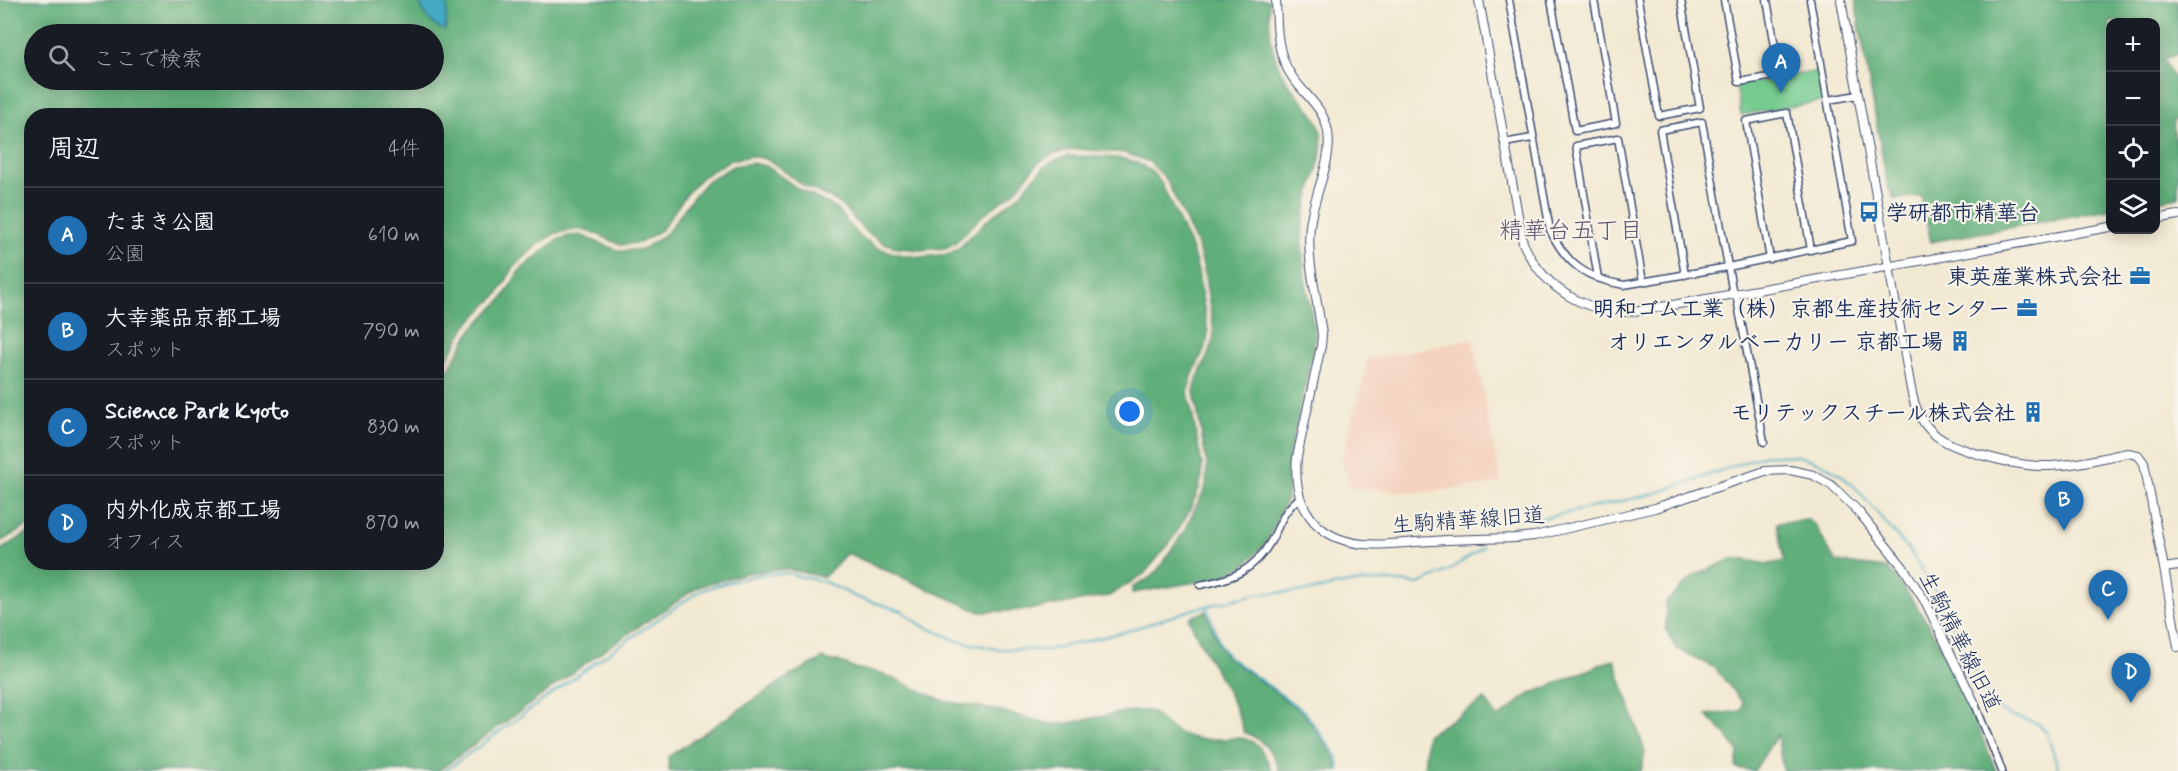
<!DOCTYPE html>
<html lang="ja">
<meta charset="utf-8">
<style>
body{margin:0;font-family:Mynerve,"Klee One",sans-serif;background:#20242c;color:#f1f3f6}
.controls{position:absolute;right:18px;top:18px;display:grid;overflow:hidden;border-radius:12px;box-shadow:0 3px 15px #0003}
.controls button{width:54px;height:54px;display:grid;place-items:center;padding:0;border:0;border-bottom:2px solid #363941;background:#171b24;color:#f1f3f6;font:30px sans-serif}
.you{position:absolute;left:1130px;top:412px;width:21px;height:21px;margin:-15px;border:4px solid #fff;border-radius:50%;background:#1a73e8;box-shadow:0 0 0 9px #1a73e833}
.badge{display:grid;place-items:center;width:39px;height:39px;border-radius:50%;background:#1f6fb2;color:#fff;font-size:20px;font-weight:700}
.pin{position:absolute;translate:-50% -50px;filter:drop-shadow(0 2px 3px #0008)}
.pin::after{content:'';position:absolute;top:32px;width:21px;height:18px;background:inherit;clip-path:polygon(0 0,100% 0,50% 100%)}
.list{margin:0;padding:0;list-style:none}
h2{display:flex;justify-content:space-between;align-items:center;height:78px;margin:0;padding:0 24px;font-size:26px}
h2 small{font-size:20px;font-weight:400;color:#9ea1a6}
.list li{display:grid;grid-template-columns:39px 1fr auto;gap:18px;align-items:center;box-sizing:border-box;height:96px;padding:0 24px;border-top:2px solid #363941}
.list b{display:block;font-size:22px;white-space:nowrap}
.list p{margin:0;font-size:20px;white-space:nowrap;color:#9ea1a6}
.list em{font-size:20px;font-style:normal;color:#9ea1a6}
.icon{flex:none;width:33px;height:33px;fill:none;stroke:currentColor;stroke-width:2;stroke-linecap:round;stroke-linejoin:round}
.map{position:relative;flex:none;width:2178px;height:771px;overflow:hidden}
.search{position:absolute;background:#171b24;box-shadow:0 3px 15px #0003;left:24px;top:24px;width:420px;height:66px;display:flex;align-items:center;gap:15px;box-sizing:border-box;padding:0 21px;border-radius:33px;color:#9ea1a6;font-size:22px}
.panel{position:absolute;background:#171b24;box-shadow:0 3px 15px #0003;left:24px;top:108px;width:420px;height:462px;border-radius:24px}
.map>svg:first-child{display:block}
.built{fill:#f5d3c1}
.green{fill:#75cb8f;stroke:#487d76;stroke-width:1.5}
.forest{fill:#60af7a;stroke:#3e6f6c;stroke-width:1.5;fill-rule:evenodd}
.water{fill:#44abc4;stroke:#306d91;stroke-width:1.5}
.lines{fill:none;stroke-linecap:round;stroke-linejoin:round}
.stream{stroke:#44abc4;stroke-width:2}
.minor-casing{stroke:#3b4b6f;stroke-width:9}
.tertiary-casing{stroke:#3b4b6f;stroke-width:10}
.minor{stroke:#fff;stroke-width:6}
.tertiary{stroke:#fff;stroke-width:8}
.labels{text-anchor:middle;stroke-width:4.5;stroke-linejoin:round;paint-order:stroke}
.poi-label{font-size:22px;font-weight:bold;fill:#1b2f5e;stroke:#f7f3e8;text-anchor:end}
.street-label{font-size:22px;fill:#1b2f5e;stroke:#f7f3e8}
.neighbourhood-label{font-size:24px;fill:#605772;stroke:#f7f3e8}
</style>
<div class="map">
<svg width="2178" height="771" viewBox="0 0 2178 771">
<rect width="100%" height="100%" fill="#f7f3e8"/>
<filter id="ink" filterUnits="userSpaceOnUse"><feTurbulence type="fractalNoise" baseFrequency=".0167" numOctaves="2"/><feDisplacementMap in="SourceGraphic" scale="12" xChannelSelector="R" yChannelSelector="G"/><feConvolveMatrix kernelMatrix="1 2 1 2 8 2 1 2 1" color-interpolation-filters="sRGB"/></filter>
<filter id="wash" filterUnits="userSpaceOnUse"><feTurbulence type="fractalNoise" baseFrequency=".008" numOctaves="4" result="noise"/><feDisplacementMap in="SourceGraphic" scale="24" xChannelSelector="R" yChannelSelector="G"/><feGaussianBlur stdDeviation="1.35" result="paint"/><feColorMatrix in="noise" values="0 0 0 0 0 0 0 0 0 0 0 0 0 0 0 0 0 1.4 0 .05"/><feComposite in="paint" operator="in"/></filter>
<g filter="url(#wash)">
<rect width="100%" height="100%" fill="#f2e9d2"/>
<path class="built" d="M1473 339 1501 483 1421 493 1352 488 1341 461 1368 359Z"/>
<path class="green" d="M1820 71 1825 101 1741 115 1736 85Z"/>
<path class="forest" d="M0 0H418L426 16 446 28V11L448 0H1269C1269 30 1270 58 1288 83 1299 100 1317 111 1321 132 1326 161 1305 196 1303 226 1299 262 1310 300 1315 335L1314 345 1289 456 1287 498 1266 543 1244 566 1220 578 1132 593V588L1148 579 1157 571 1185 530 1206 486 1207 465 1194 392 1197 379 1212 346 1214 333 1203 265 1197 245 1166 179 1150 162 1125 153 1076 149 1053 154 1039 162 1014 192 982 216 956 242 946 248 920 250 898 248 882 242 865 231 838 202 803 185 769 160 752 156 730 160 702 177 687 193 662 229 640 243 621 245 592 232 575 229 554 234 536 246 514 267 498 294 467 325 437 376 436 116H32L31 524 0 542ZM34 34H434V80H34Z
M1855 0H2178V54L2163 59 2178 87V120H2173L2178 171V197L2156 201V22H2110V209L1931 242 1921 196 1894 199 1890 189H1888Z
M1069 156 1105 157 1124 159 1138 163 1152 172 1161 183 1191 247 1197 267 1208 332 1207 343 1192 376 1188 392 1202 465V477L1198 491 1189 512 1169 544 1144 574 1109 596 1027 610 980 612 847 553 824 577 785 569 747 573 700 586 604 650 438 771H0V550L31 531 32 562H436L437 389 472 329 503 298 519 271 557 240 569 236 580 235 620 251 643 249 666 234 693 197 706 182 733 166 752 163 766 166 800 190 834 207 860 236 878 248 897 254 920 257 949 254 960 247 986 221 1018 196 1044 167 1056 160Z
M1808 520 1815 525 1836 562 1887 568C1937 623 1969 702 1996 771H1783L1777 735 1754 771 1736 768 1738 752 1727 736 1707 715 1741 711 1743 703 1715 668 1677 649 1666 630V602L1694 576 1734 558 1769 564 1784 561 1777 523Z
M1206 611 1220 647 1228 658 1304 713 1335 757 1338 771H1279C1274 751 1262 739 1244 732 1233 691 1204 657 1189 618Z
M824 658 828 661H838L853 668 881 673 944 701 996 710 1051 724 1069 723 1128 711H1150C1157 715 1161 721 1168 726 1175 732 1185 736 1194 738 1230 746 1253 719 1272 771H669L668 757 790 676Z
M1614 659 1645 752 1641 771H1424L1427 735 1485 699 1498 718 1528 695Z"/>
<path class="water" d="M418 0H448L445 30C431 27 424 12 418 0Z"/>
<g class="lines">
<path class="stream" d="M1539 519 1654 494 1765 455 1798 456 1822 463 1841 475 1856 488 1912 554 1935 591 1983 688 1993 705 2007 715 2038 723 2047 733 2059 771
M1207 607 1221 646 1229 657 1305 712 1337 756 1340 771
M445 771 607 654 692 596 702 590 728 582 759 575 785 573 825 582 856 597 902 611 921 625 958 641 996 649 1048 650 1124 632 1194 609 1256 594 1310 591 1348 583 1389 581 1419 584 1450 570 1483 547"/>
</g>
</g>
<g filter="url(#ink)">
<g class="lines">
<g class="minor-casing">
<path id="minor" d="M1509 0 1550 230C1566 264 1587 279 1624 285L1728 267 1852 241 1810 0
M1551 0 1575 131 1616 123 1594 0
M1638 0 1659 116 1700 108 1681 0
M1724 0 1739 82 1780 75 1767 0
M1828 100 1858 95
M1504 143 1532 138
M1770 259 1746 121 1787 113 1811 250
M1685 275 1660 130 1702 122 1733 294
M1598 278 1576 146 1618 138 1643 282
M1736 294 1764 442
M1200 585C1232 579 1254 571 1271 541 1281 523 1282 512 1299 498
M1975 704 2002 771"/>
</g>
<g class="tertiary-casing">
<path id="tertiary" d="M1276 0C1277 26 1276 52 1291 75 1304 95 1324 107 1328 132 1333 162 1313 195 1310 226 1306 261 1318 300 1322 335L1321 346 1297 457C1292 504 1314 539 1363 544 1385 546 1409 542 1432 541 1459 539 1487 539 1515 538L1534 536 1655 508 1765 471 1790 470 1813 475 1831 485 1858 511 1903 567 1926 603 1975 704
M1479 0 1523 243C1544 290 1588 316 1639 311L2110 227
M1841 0 1911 389C1914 406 1920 421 1933 433 1952 451 2020 467 2046 466 2073 466 2101 458 2128 453L2138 455 2144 463 2164 568
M2156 219 2178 215
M2178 566 2164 568 2178 647"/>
</g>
<use href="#minor" class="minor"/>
<use href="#tertiary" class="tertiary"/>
</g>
</g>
<defs>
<g id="bus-bare" transform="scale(1.62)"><path d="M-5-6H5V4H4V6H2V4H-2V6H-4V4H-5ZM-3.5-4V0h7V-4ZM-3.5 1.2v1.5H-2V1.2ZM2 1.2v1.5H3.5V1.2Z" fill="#1f6fb2" stroke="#f7f3e8" stroke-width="2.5" paint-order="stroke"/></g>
<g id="office-bare" transform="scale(1.62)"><path d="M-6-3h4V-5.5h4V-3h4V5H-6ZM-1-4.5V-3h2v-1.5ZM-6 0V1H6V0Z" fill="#1f6fb2" stroke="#f7f3e8" stroke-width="2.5" paint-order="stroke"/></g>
<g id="building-bare" transform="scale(1.62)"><path d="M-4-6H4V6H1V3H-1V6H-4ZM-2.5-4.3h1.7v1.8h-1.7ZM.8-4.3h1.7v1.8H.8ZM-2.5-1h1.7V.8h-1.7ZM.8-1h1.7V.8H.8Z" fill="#1f6fb2" stroke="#f7f3e8" stroke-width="2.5" paint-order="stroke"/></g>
</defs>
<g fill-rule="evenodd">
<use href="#bus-bare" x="1869" y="212"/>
<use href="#office-bare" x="2140" y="276"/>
<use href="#office-bare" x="2027" y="308"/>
<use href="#building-bare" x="1960" y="341"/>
<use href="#building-bare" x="2033" y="412"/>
</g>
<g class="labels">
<g class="poi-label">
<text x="1886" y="220" text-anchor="start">学研都市精華台</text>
<text x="2123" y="284">東英産業株式会社</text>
<text x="2010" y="316">明和ゴム工業（株）京都生産技術センター</text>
<text x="1943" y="349">オリエンタルベーカリー 京都工場</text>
<text x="2016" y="420">モリテックスチール株式会社</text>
</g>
<g class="street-label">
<text transform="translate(1468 519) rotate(-4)" y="8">生駒精華線旧道</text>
<text transform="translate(1961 641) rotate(63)" y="8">生駒精華線旧道</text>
</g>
<g class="neighbourhood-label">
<text x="1571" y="238">精華台五丁目</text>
</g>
</g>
</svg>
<div class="controls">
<button>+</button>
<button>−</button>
<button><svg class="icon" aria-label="locate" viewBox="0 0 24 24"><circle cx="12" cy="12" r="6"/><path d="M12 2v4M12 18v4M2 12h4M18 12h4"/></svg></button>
<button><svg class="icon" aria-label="layers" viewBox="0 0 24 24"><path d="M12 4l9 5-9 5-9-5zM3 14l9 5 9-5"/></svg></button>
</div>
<div class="you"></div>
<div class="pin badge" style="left:1781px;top:93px">A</div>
<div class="pin badge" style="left:2064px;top:531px">B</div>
<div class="pin badge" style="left:2108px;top:620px">C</div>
<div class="pin badge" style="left:2131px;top:703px">D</div>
<div class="search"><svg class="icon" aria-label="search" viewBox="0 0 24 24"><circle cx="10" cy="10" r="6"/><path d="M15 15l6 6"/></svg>ここで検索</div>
<section class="panel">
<h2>周辺<small>4件</small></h2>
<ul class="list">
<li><span class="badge">A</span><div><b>たまき公園</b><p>公園</p></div><em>610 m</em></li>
<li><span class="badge">B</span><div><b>大幸薬品京都工場</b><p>スポット</p></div><em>790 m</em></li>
<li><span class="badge">C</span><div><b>Science Park Kyoto</b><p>スポット</p></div><em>830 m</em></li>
<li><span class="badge">D</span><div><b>内外化成京都工場</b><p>オフィス</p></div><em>870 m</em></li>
</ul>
</section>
</div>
